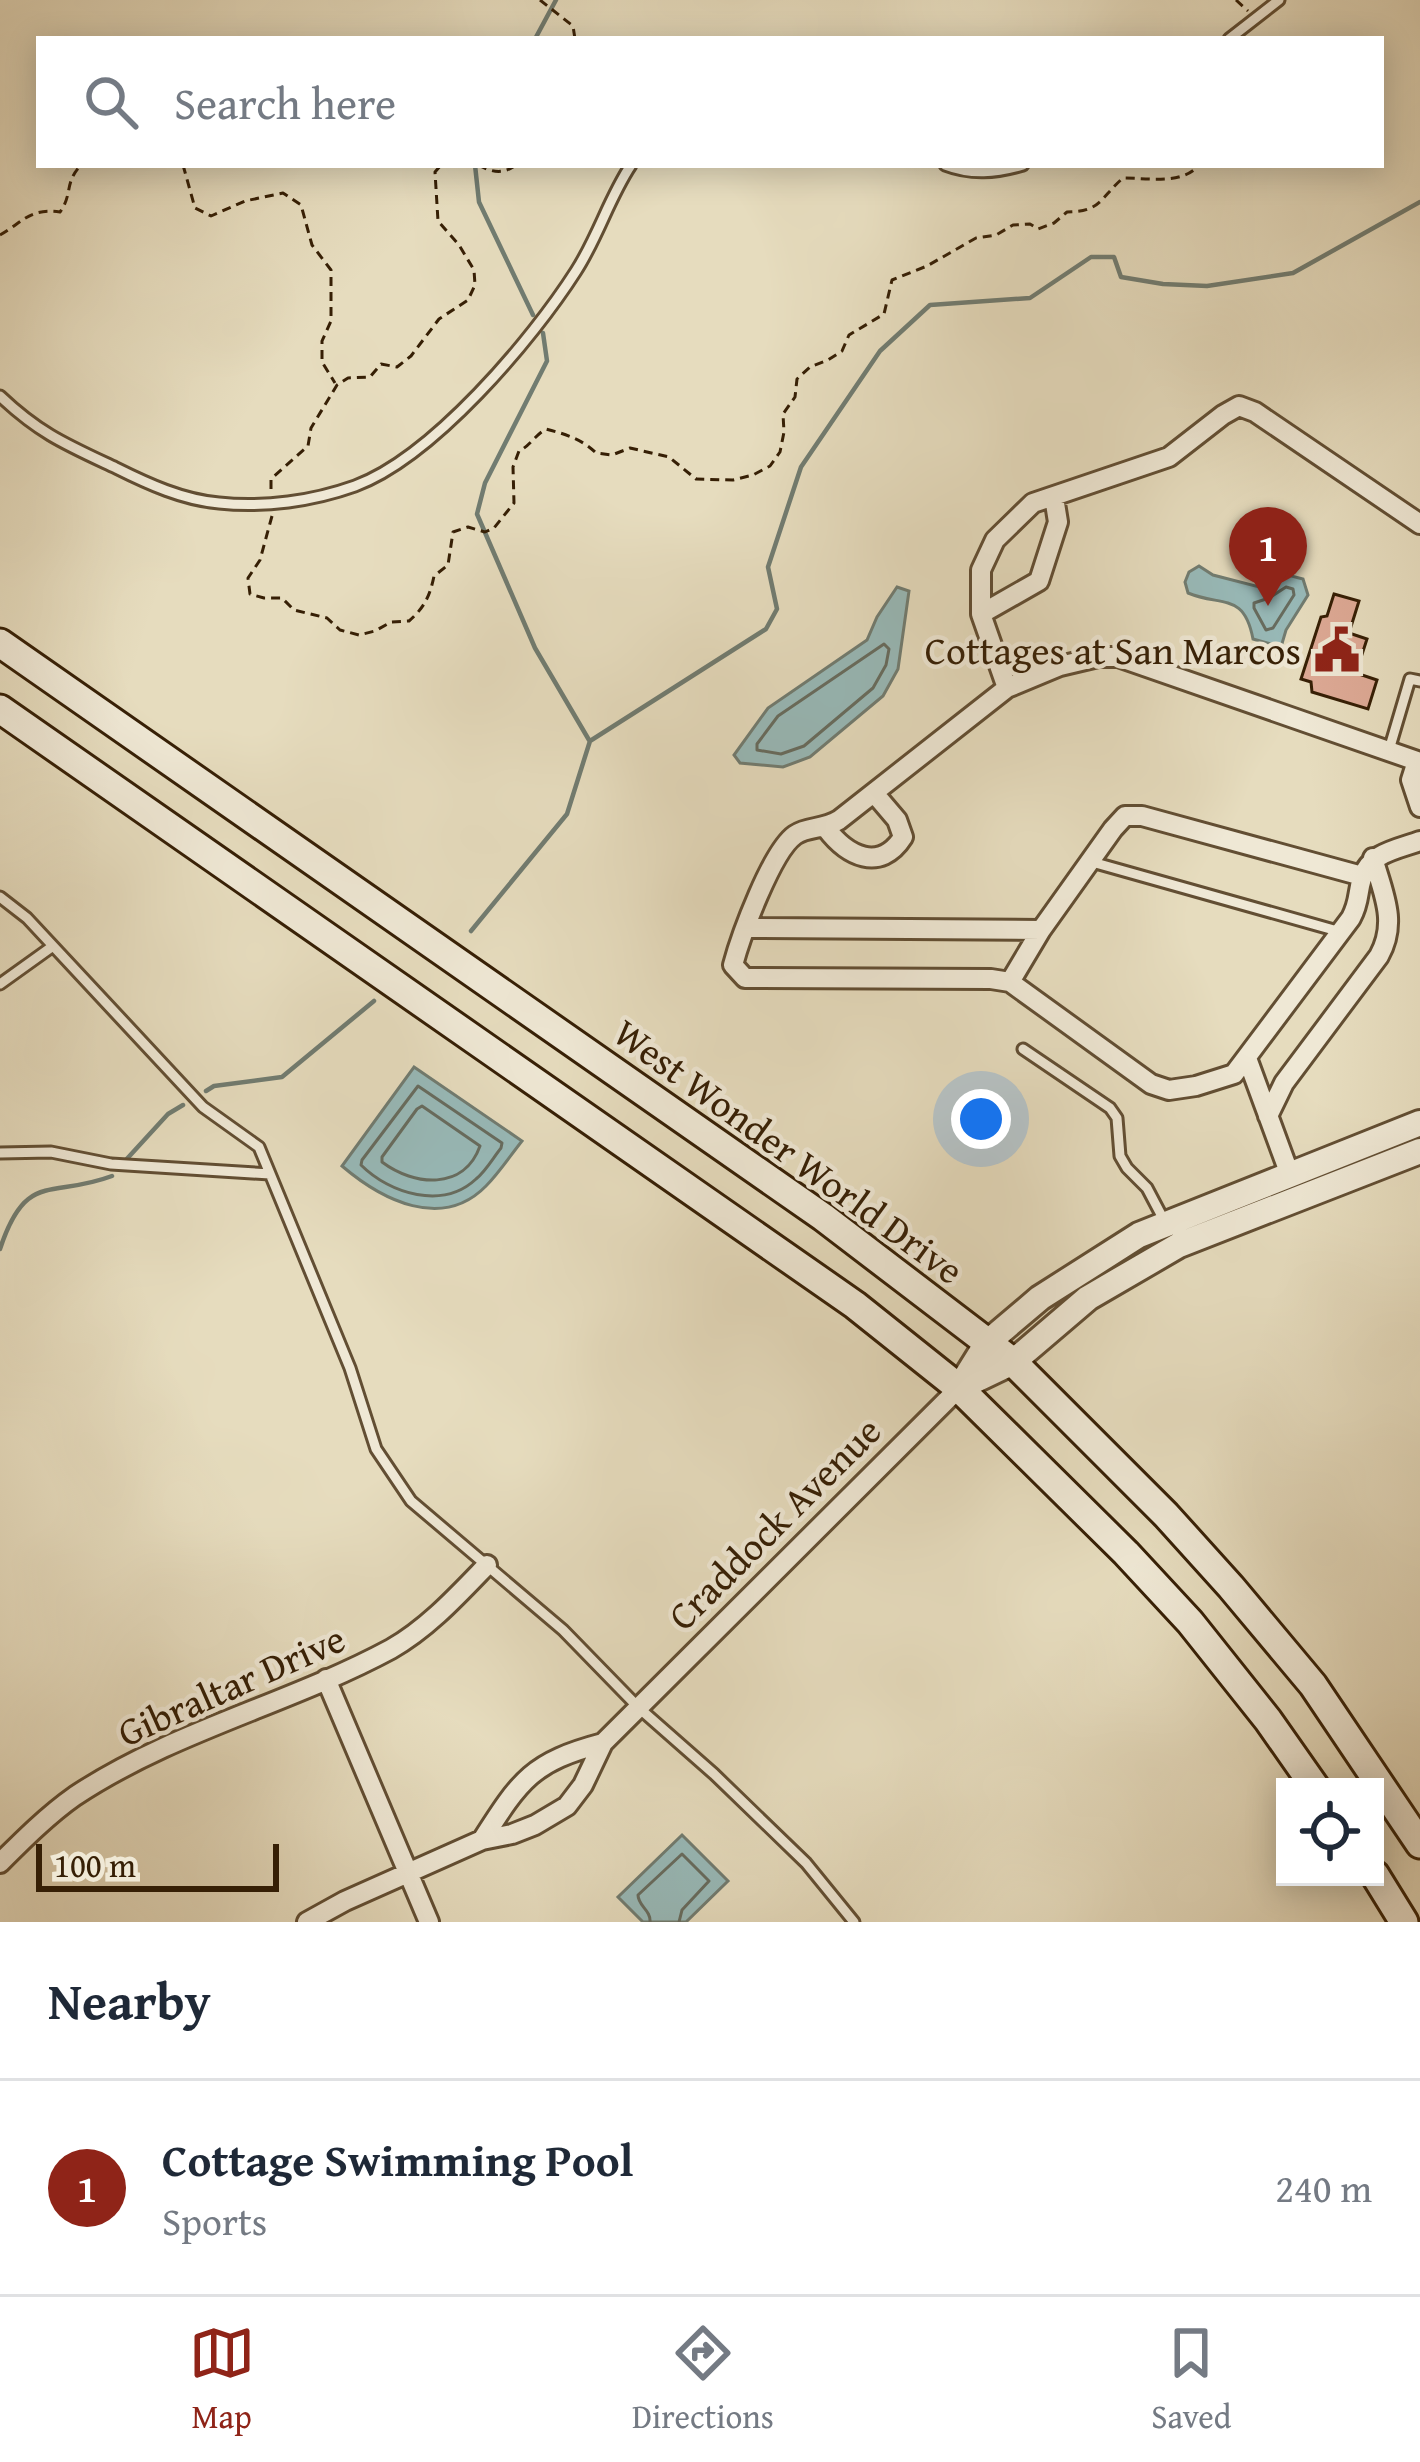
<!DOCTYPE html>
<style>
body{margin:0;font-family:"Gentium Book Plus",serif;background:#f2f2f3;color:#1f2937}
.controls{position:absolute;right:36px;bottom:36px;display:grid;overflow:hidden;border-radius:0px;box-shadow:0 6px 30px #0003}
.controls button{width:108px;height:108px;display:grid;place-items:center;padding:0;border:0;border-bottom:3px solid #e0e1e3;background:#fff;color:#1f2937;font:60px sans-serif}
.scale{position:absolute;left:36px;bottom:30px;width:243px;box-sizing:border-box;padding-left:12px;border:6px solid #361f05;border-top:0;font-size:33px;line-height:42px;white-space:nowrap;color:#361f05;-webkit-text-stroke:9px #efe8d5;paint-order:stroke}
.you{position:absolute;left:981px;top:1119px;width:42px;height:42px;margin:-30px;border:9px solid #fff;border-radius:50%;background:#1a73e8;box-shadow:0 0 0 18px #1a73e833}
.badge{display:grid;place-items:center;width:78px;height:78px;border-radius:50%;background:#8f2418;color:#fff;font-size:39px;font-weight:700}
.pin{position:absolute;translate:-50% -99px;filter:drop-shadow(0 3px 6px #0008)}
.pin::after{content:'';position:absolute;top:63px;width:42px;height:36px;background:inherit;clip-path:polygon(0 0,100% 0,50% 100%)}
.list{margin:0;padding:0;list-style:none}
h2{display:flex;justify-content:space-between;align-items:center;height:156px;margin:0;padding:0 48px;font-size:51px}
h2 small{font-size:39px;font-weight:400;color:#747a83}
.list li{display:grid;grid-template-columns:78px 1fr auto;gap:36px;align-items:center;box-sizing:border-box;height:216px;padding:0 48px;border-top:3px solid #e0e1e3}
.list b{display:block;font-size:45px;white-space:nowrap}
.list p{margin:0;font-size:39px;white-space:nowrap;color:#747a83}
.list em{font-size:39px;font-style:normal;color:#747a83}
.icon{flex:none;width:66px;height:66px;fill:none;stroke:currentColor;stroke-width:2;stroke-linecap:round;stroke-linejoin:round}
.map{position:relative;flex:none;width:1420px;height:1922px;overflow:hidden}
.search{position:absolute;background:#fff;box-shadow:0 6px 30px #0003;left:36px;right:36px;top:36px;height:132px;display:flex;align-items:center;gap:30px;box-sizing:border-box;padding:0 42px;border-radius:0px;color:#747a83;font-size:45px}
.sheet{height:372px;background:#fff}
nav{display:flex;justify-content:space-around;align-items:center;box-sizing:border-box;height:168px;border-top:3px solid #e0e1e3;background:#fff;font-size:33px;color:#747a83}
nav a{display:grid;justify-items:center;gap:6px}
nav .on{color:#8f2418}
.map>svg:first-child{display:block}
.water{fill:#98bab9;stroke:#717c71;stroke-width:3}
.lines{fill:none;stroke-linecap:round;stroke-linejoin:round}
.shore{stroke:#676c5f;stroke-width:3}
.stream{stroke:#717c71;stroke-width:4.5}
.building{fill:#dda995;stroke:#361f05;stroke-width:3}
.service-casing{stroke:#624e33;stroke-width:15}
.minor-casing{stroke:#624e33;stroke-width:24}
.tertiary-casing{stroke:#624e33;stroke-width:30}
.secondary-casing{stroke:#361f05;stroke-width:33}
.path{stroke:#361f05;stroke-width:3;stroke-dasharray:9 6;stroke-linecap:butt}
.service{stroke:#efe8d5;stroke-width:9}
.minor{stroke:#efe8d5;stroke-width:18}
.tertiary{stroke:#efe8d5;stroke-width:24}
.secondary{stroke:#efe8d5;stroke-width:27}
.labels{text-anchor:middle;stroke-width:9;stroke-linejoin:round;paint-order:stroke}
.poi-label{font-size:39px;fill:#361f05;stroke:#efe8d5;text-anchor:end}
.street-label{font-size:39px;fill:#361f05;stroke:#efe8d5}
</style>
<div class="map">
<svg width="1420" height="1922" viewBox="0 0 1420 1922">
<rect width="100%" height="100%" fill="#e6dcbe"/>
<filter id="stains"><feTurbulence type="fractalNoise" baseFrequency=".00167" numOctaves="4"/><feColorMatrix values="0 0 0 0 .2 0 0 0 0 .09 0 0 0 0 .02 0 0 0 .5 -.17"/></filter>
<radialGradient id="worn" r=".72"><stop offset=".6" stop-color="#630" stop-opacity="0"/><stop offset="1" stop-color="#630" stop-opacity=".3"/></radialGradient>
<path class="water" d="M1199 566 1213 575 1263 588 1284 574 1303 579 1308 595 1286 630 1281 647 1253 639C1244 592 1222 607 1188 593L1185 582 1189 572Z
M897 587 909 591 898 669 883 696 810 757 783 767 740 763 734 755 768 708 867 640 877 617Z
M414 1067 522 1141C510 1156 499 1173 486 1186 442 1231 382 1200 342 1166Z
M682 1835 728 1881 686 1922H643L618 1897Z"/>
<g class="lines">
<path class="shore" d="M1286 587 1293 589 1294 595 1273 628 1266 630 1254 608V603L1269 598Z
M884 644 889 649 886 665 873 688 804 746 781 754 757 750V744L778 716Z
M418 1086 502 1143 501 1148C493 1158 486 1171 476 1179 443 1210 390 1194 361 1165L362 1160Z
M422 1106 480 1146C464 1191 414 1186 382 1162V1157L417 1109Z
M650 1922C651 1910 638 1906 638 1895L682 1854 709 1881 682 1910 679 1922"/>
<path class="stream" d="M535 39 556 0
M475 165 479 202 533 315
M543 333 547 361 485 483 477 514 535 648 589 740
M471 931 567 814 590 741 766 629 777 609 768 567 801 467 880 351 930 305 1030 298 1091 257H1114L1121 277 1163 284 1207 286 1293 273 1420 202
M206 1091 214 1086 282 1077 374 1001
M124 1162 168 1114 183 1105
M0 1249C26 1170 51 1199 112 1176"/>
</g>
<path class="building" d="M1334 594 1359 601 1349 633 1367 639 1356 673 1377 680 1368 709 1312 692 1311 682 1301 679 1321 617 1327 616Z"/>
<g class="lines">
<g class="service-casing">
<path id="service" d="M1229 39 1279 0
M945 165C971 175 996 173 1023 165
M0 396C40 434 67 445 116 468 148 484 183 500 219 503 264 508 313 501 355 486 433 457 532 340 576 271 598 237 609 198 631 165
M1389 750 1410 679 1420 681
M1092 862 1341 932
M0 897 27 918 203 1107 259 1147 350 1368 376 1449 411 1501 563 1630 639 1708 714 1774 806 1863 854 1922
M0 984 53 946
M1023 1049 1110 1108 1117 1118 1120 1156 1127 1168 1147 1188 1166 1224
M0 1153 51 1152 111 1164 270 1174"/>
</g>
<g class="minor-casing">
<path id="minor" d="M981 614 1039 581 1058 522 1054 497
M1007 688 981 614V570L995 540 1033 503 1169 457 1223 415 1239 406 1255 412 1420 524
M1420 807 1411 780 1417 761 1118 657H1098L1060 666 1007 688 839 820C823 830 808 826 795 835 772 851 741 935 733 965L745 978 991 979 1010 982 1151 1084 1169 1090 1196 1086 1234 1074 1351 918C1360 901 1357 894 1362 878 1369 853 1398 849 1420 841
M826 828C847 856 880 873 903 837L897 820 874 793
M746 928 1041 930 1113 829 1125 816H1142L1362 876
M1010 982 1041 930
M1247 1058 1290 1175
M1268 1116 1284 1083 1379 956C1398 922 1383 893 1373 858
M326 1679 429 1922
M482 1840C521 1779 532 1762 603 1743
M0 1863C23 1840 48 1815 75 1796 173 1731 289 1704 391 1649 428 1628 458 1595 487 1565
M307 1922 345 1901 482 1840 512 1834 535 1825 567 1806 583 1785 603 1743 959 1388"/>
</g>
<g class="tertiary-casing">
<path id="tertiary" d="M959 1388 987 1343 1040 1298 1139 1235 1420 1123
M959 1388 1013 1362 1088 1298 1179 1245 1420 1151"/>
</g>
<g class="secondary-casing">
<path id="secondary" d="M0 643 823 1217 1013 1362 1166 1515 1231 1587 1313 1685 1420 1844
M0 709 855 1305 959 1388 1126 1553 1190 1622 1268 1720 1315 1787
M1375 1875 1404 1922"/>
</g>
<path class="path" d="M540 0 573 26 575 39
M1236 0 1248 11
M183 165 195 208 211 216 245 201 283 193 301 205 312 245 331 270V321L322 341V362L335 383
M478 165C492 172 502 175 516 165
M0 235C24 221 30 208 60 212 73 194 64 183 81 165
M271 489V479L308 446 311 428 337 385 348 378 370 377 381 364 397 367 411 356 439 319 468 300 475 285 474 270 459 245 438 221 435 172 441 165
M272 516 260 560 248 578 250 594 264 598H282L294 610 327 618 340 630 359 635 375 631 391 622 409 621C424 608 430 596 434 576L448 565 453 532 468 527 485 532 494 528 514 503 513 467 519 451C530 446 535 435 546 429 565 434 582 439 596 453L612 455 630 448 669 457 696 479 733 480 753 475 770 466 780 452 784 432 783 414 795 397 797 379 810 367 828 360 842 351 849 335 884 314 892 280 927 266 976 238 996 235 1013 225 1030 224 1038 229 1054 223 1067 212C1101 212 1100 198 1123 178 1147 178 1183 185 1199 165"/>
<use href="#service" class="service"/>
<use href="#minor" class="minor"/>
<use href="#tertiary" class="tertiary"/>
<use href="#secondary" class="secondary"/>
</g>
<defs>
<g id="civic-bare" transform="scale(3.6)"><path d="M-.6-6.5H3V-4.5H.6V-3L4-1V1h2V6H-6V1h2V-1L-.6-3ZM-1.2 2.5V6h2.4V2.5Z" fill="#8f2418" stroke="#efe8d5" stroke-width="2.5" paint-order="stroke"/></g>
</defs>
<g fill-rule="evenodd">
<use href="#civic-bare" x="1337" y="650"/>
</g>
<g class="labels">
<g class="poi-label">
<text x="1301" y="664">Cottages at San Marcos</text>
</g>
<g class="street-label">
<text transform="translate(789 1151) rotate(36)" y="14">West Wonder World Drive</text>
<text transform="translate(774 1523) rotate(-45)" y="14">Craddock Avenue</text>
<text transform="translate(231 1685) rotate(-24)" y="14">Gibraltar Drive</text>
</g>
</g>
<rect width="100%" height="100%" filter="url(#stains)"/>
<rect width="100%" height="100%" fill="url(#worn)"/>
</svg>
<div class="controls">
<button><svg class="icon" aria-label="locate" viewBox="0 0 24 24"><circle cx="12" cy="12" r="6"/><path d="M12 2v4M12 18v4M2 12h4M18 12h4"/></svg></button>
</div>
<div class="scale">100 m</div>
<div class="you"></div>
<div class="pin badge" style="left:1268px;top:606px">1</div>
<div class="search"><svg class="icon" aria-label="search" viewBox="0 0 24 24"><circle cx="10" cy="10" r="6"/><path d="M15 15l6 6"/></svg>Search here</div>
</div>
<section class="sheet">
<h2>Nearby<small></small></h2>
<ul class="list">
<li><span class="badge">1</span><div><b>Cottage Swimming Pool</b><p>Sports</p></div><em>240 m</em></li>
</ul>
</section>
<nav>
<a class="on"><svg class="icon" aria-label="map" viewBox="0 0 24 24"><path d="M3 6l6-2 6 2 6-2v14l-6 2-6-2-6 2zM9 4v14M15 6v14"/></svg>Map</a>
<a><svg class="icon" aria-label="directions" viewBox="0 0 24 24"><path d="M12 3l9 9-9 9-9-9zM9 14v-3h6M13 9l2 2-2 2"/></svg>Directions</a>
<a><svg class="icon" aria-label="saved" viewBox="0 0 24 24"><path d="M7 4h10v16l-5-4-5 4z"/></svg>Saved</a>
</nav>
